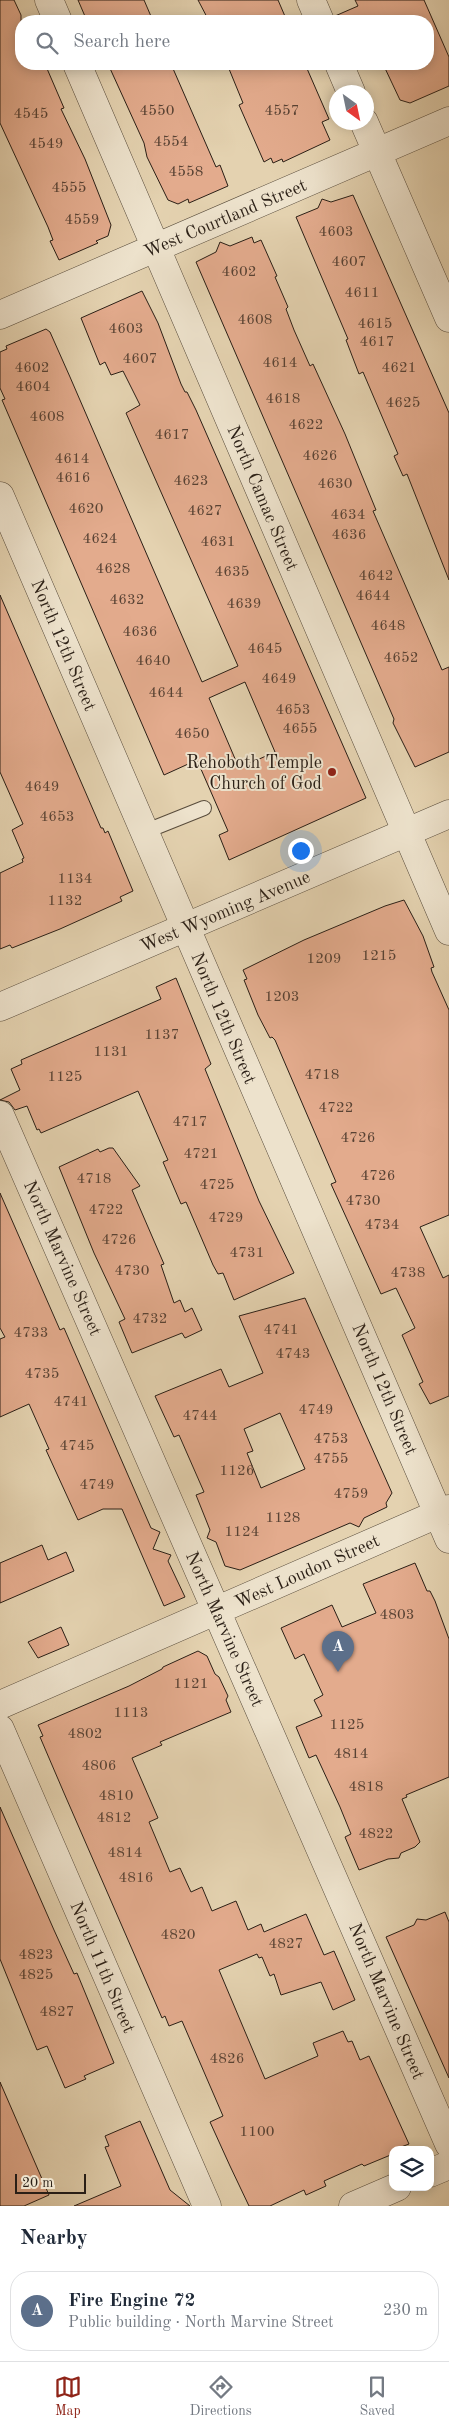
<!DOCTYPE html>
<meta charset="utf-8">
<style>
body{margin:0;font-family:"Old Standard TT",serif;background:#f2f2f3;color:#1f2937}
.controls{position:absolute;right:15px;bottom:15px;display:grid;overflow:hidden;border-radius:10px;box-shadow:0 2px 12px #0003}
.controls button{width:45px;height:45px;display:grid;place-items:center;padding:0;border:0;border-bottom:1px solid #e0e1e3;background:#fff;color:#1f2937;font:25px sans-serif}
.compass{position:absolute;left:329px;top:85px;width:45px;height:45px;border-radius:50%;background:#fff;box-shadow:0 2px 12px #0003;rotate:147deg}
.scale{position:absolute;left:15px;bottom:12px;width:71px;box-sizing:border-box;padding-left:5px;border:2px solid #2a1f16;border-top:0;font-size:14px;line-height:18px;white-space:nowrap;color:#2a1f16;-webkit-text-stroke:4px #ede2cc;paint-order:stroke}
.you{position:absolute;left:300px;top:850px;width:18px;height:18px;margin:-12px;border:4px solid #fff;border-radius:50%;background:#1a73e8;box-shadow:0 0 0 8px #1a73e833}
.badge{display:grid;place-items:center;width:32px;height:32px;border-radius:50%;background:#8f2418;color:#fff;font-size:16px;font-weight:700}
.pin{position:absolute;translate:-50% -41px;filter:drop-shadow(0 1px 2px #0008)}
.pin::after{content:'';position:absolute;top:26px;width:18px;height:15px;background:inherit;clip-path:polygon(0 0,100% 0,50% 100%)}
.list{margin:0;padding:0;list-style:none}
h2{display:flex;justify-content:space-between;align-items:center;height:65px;margin:0;padding:0 20px;font-size:21px}
h2 small{font-size:16px;font-weight:400;color:#747a83}
.list li{display:grid;grid-template-columns:32px 1fr auto;gap:15px;align-items:center;box-sizing:border-box;height:80px;margin:0 10px 10px;padding:0 10px;border:1px solid #e0e1e3;border-radius:20px}
.list b{display:block;font-size:19px;white-space:nowrap}
.list p{margin:0;font-size:16px;white-space:nowrap;color:#747a83}
.list em{font-size:16px;font-style:normal;color:#747a83}
.icon{flex:none;width:28px;height:28px;fill:none;stroke:currentColor;stroke-width:2;stroke-linecap:round;stroke-linejoin:round}
.map{position:relative;flex:none;width:449px;height:2206px;overflow:hidden}
.search{position:absolute;background:#fff;box-shadow:0 2px 12px #0003;left:15px;right:15px;top:15px;height:55px;display:flex;align-items:center;gap:12px;box-sizing:border-box;padding:0 18px;border-radius:20px;color:#747a83;font-size:19px}
.sheet{height:155px;background:#fff}
nav{display:flex;justify-content:space-around;align-items:center;box-sizing:border-box;height:70px;border-top:1px solid #e0e1e3;background:#fff;font-size:14px;color:#747a83}
nav a{display:grid;justify-items:center;gap:2px}
nav .on{color:#8f2418}
.map>svg:first-child{display:block}
.building{fill:#e3ab8d;stroke:#2a1f16;fill-rule:evenodd}
.lines{fill:none;stroke-linecap:round;stroke-linejoin:round}
.service-casing{stroke:#584c3c;stroke-width:16}
.minor-casing{stroke:#584c3c;stroke-width:29}
.tertiary-casing{stroke:#584c3c;stroke-width:29}
.service{stroke:#ede2cc;stroke-width:14}
.minor{stroke:#ede2cc;stroke-width:28}
.tertiary{stroke:#ede2cc;stroke-width:28}
.poi-dot{fill:#8f2418;stroke:#ede2cc;stroke-width:2}
.labels{text-anchor:middle;stroke-width:4;stroke-linejoin:round;paint-order:stroke}
.number-label{font-size:15px;fill:#584234}
.street-label{font-size:18px;fill:#2a1f16;stroke:#ede2cc}
.poi-label{font-size:18px;fill:#2a1f16;stroke:#ede2cc;text-anchor:end}
</style>
<div class="map">
<svg width="449" height="2206" viewBox="0 0 449 2206">
<rect width="100%" height="100%" fill="#e4d2b0"/>
<filter id="stains"><feTurbulence type="fractalNoise" baseFrequency=".004" numOctaves="4"/><feColorMatrix values="0 0 0 0 .2 0 0 0 0 .09 0 0 0 0 .02 0 0 0 .5 -.17"/></filter>
<radialGradient id="worn" r=".72"><stop offset=".6" stop-color="#630" stop-opacity="0"/><stop offset="1" stop-color="#630" stop-opacity=".3"/></radialGradient>
<path class="building" d="M0 0H14L21 15V64H45L64 108 61 109 85 159 111 225 108 236 96 241 98 243 59 260 50 241 53 240 48 227 0 123Z
M78 0H144L153 21H87Z
M198 0H278L287 21H209Z
M355 0H424L449 57V86L410 103 400 100 383 64H428V21H335V16L358 6Z
M108 64H171L216 167 220 165 228 186 189 203 188 199 178 204 168 200 147 157 144 143Z
M227 64H305L329 119 322 122 330 140 283 162 282 159 273 163 271 158 264 162 239 105 243 103Z
M353 195 449 413V580L407 474 403 476 394 456 398 454 363 372 359 374 346 340 348 339 296 217 318 208 322 199 331 202Z
M252 237 254 243 261 240 277 276 275 277 288 307 286 309 294 330 310 366 313 364 345 434 376 510 373 511 442 670 449 667V752L415 767 393 723 394 719 196 262 216 252 220 242 230 246Z
M142 291 158 323 181 384 185 392H187L196 410 366 798 229 860 219 835 228 831 197 760 164 775 2 400 5 399 0 388V352L7 349 6 346 46 329 50 332 70 377 202 682 238 666 126 413 140 405 123 371 111 375 105 362 100 365 81 318ZM245 682 275 752 239 768 209 698Z
M0 595 101 828H103L105 833 108 831 133 891 120 897 122 901 60 929 12 948 10 945 0 949V873L23 862 22 859 24 858 12 830 23 824 0 772Z
M404 900 423 936 434 967 431 968 432 972 449 1010V1215L420 1227 443 1278 449 1275V1396L430 1404 419 1384 423 1382 402 1335 415 1328 396 1288 381 1294 331 1184 336 1182 275 1040 272 1037 270 1038 258 1015 244 980 247 979 243 970 304 940 385 906Z
M176 978 211 1064 205 1069 259 1201 294 1273 234 1300 223 1273 218 1274 213 1265 186 1202 181 1204 163 1162 168 1160 138 1091 41 1133 39 1129 37 1130 27 1106 15 1110 9 1102 0 1100 20 1090 11 1069 22 1064 21 1060 161 999 156 987Z
M109 1148H113L140 1186 132 1190 164 1264 161 1265 174 1303 180 1300 185 1312 192 1308 202 1330 185 1338 182 1333 132 1353 119 1322 125 1319 94 1253 59 1167 98 1149 100 1152Z
M0 1193 60 1330 64 1328 151 1528 160 1532 153 1549 171 1555 168 1561 185 1597 164 1606 122 1509H103L78 1520 46 1450 49 1449 29 1404 0 1417V1339L5 1337 0 1328Z
M305 1298 392 1493 386 1503 387 1507 364 1518 359 1527 350 1523 240 1570 225 1566 216 1542 207 1538 210 1530 196 1495 204 1492 179 1435 174 1437 155 1396 221 1369 229 1387 263 1373 239 1316ZM280 1413 305 1469 261 1488 247 1453 253 1451 244 1429Z
M42 1545 48 1560 66 1552 74 1571 0 1603V1563Z
M415 1563 427 1591H430L435 1601 449 1639V1777L406 1795 407 1797 402 1799 420 1842 415 1847 401 1853 399 1858 388 1859 359 1870 345 1837 351 1834 340 1807 316 1755 309 1758 296 1727 322 1716 314 1700 323 1695 304 1654 295 1659 281 1628 332 1605 342 1627 376 1613 363 1584Z
M61 1627 69 1645 38 1658 28 1642Z
M198 1651 207 1656 215 1674 219 1677 228 1696 226 1700 231 1712 160 1742 162 1745 132 1758 158 1818 149 1822 170 1872 180 1868 191 1892 202 1887 212 1911 236 1901 248 1930 261 1924 264 1932 306 1914 324 1955 334 1951 355 2000 333 2010 321 1982 281 1995 274 1974 270 1976 262 1957 259 1958 257 1954 219 1970 265 2079 318 2056 313 2043 343 2031 348 2042 352 2041 360 2060 369 2056 409 2144 393 2150V2154L364 2166 362 2164 324 2181 326 2186 306 2195 304 2190 270 2206H249L230 2166 210 2122 223 2116 182 2021 169 2026 165 2016 162 2018 64 1793 40 1737 43 1736 38 1725 129 1686 162 1669 163 1667Z
M0 1807 54 1930 74 1974 77 1973 114 2063 84 2076 86 2079 65 2088 47 2046 37 2050 0 1959Z
M445 1912 449 1922V2078L386 1937 414 1925 417 1919 426 1920Z
M0 2082 49 2195 24 2206H0Z
M140 2121 170 2190 190 2206H74L121 2186 105 2147 109 2146 105 2136Z"/>
<g class="lines">
<g class="service-casing">
<path id="service" d="M144 832 204 808"/>
</g>
<g class="minor-casing">
<path id="minor" d="M49 0 58 21
M311 0 320 21
M77 64 449 931
M339 64 351 92
M364 122 449 318
M0 315 449 121
M0 496 449 1539
M0 1115 449 2144
M0 1705 449 1509
M0 1729 207 2206
M430 2173 449 2165
M353 2206 397 2187"/>
</g>
<g class="tertiary-casing">
<path id="tertiary" d="M0 1007 449 814"/>
</g>
<use href="#service" class="service"/>
<use href="#minor" class="minor"/>
<use href="#tertiary" class="tertiary"/>
</g>
<circle class="poi-dot" cx="332" cy="772" r="5"/>
<g class="labels">
<g class="number-label">
<text x="157" y="115">4550</text>
<text x="282" y="115">4557</text>
<text x="31" y="118">4545</text>
<text x="171" y="146">4554</text>
<text x="46" y="148">4549</text>
<text x="186" y="176">4558</text>
<text x="69" y="192">4555</text>
<text x="82" y="224">4559</text>
<text x="336" y="236">4603</text>
<text x="349" y="266">4607</text>
<text x="239" y="276">4602</text>
<text x="362" y="297">4611</text>
<text x="255" y="324">4608</text>
<text x="375" y="328">4615</text>
<text x="126" y="333">4603</text>
<text x="377" y="346">4617</text>
<text x="140" y="363">4607</text>
<text x="280" y="367">4614</text>
<text x="32" y="372">4602</text>
<text x="399" y="372">4621</text>
<text x="33" y="391">4604</text>
<text x="283" y="403">4618</text>
<text x="403" y="407">4625</text>
<text x="47" y="421">4608</text>
<text x="306" y="429">4622</text>
<text x="172" y="439">4617</text>
<text x="320" y="460">4626</text>
<text x="72" y="463">4614</text>
<text x="73" y="482">4616</text>
<text x="191" y="485">4623</text>
<text x="335" y="488">4630</text>
<text x="86" y="513">4620</text>
<text x="205" y="515">4627</text>
<text x="348" y="519">4634</text>
<text x="349" y="539">4636</text>
<text x="100" y="543">4624</text>
<text x="218" y="546">4631</text>
<text x="113" y="573">4628</text>
<text x="232" y="576">4635</text>
<text x="376" y="580">4642</text>
<text x="373" y="600">4644</text>
<text x="127" y="604">4632</text>
<text x="244" y="608">4639</text>
<text x="388" y="630">4648</text>
<text x="140" y="636">4636</text>
<text x="265" y="653">4645</text>
<text x="401" y="662">4652</text>
<text x="153" y="665">4640</text>
<text x="279" y="683">4649</text>
<text x="166" y="697">4644</text>
<text x="293" y="714">4653</text>
<text x="300" y="733">4655</text>
<text x="192" y="738">4650</text>
<text x="42" y="791">4649</text>
<text x="57" y="821">4653</text>
<text x="75" y="883">1134</text>
<text x="65" y="905">1132</text>
<text x="379" y="960">1215</text>
<text x="324" y="963">1209</text>
<text x="282" y="1001">1203</text>
<text x="162" y="1039">1137</text>
<text x="111" y="1056">1131</text>
<text x="322" y="1079">4718</text>
<text x="65" y="1081">1125</text>
<text x="336" y="1112">4722</text>
<text x="190" y="1126">4717</text>
<text x="358" y="1142">4726</text>
<text x="201" y="1158">4721</text>
<text x="378" y="1180">4726</text>
<text x="94" y="1183">4718</text>
<text x="217" y="1189">4725</text>
<text x="363" y="1205">4730</text>
<text x="106" y="1214">4722</text>
<text x="226" y="1222">4729</text>
<text x="382" y="1229">4734</text>
<text x="119" y="1244">4726</text>
<text x="247" y="1257">4731</text>
<text x="132" y="1275">4730</text>
<text x="408" y="1277">4738</text>
<text x="150" y="1323">4732</text>
<text x="281" y="1334">4741</text>
<text x="31" y="1337">4733</text>
<text x="293" y="1358">4743</text>
<text x="42" y="1378">4735</text>
<text x="71" y="1406">4741</text>
<text x="316" y="1414">4749</text>
<text x="200" y="1420">4744</text>
<text x="331" y="1443">4753</text>
<text x="77" y="1450">4745</text>
<text x="331" y="1463">4755</text>
<text x="237" y="1475">1126</text>
<text x="97" y="1489">4749</text>
<text x="351" y="1498">4759</text>
<text x="283" y="1522">1128</text>
<text x="242" y="1536">1124</text>
<text x="397" y="1619">4803</text>
<text x="191" y="1688">1121</text>
<text x="131" y="1717">1113</text>
<text x="347" y="1729">1125</text>
<text x="85" y="1738">4802</text>
<text x="351" y="1758">4814</text>
<text x="99" y="1770">4806</text>
<text x="366" y="1791">4818</text>
<text x="116" y="1800">4810</text>
<text x="114" y="1822">4812</text>
<text x="376" y="1838">4822</text>
<text x="125" y="1857">4814</text>
<text x="136" y="1882">4816</text>
<text x="178" y="1939">4820</text>
<text x="286" y="1948">4827</text>
<text x="36" y="1959">4823</text>
<text x="36" y="1979">4825</text>
<text x="57" y="2016">4827</text>
<text x="227" y="2063">4826</text>
<text x="257" y="2136">1100</text>
</g>
<g class="street-label">
<text transform="translate(225 218) rotate(-23)" y="6">West Courtland Street</text>
<text transform="translate(263 498) rotate(67)" y="6">North Camac Street</text>
<text transform="translate(64 645) rotate(67)" y="6">North 12th Street</text>
<text transform="translate(225 911) rotate(-23)" y="6">West Wyoming Avenue</text>
<text transform="translate(224 1018) rotate(67)" y="6">North 12th Street</text>
<text transform="translate(63 1258) rotate(66)" y="6">North Marvine Street</text>
<text transform="translate(385 1389) rotate(67)" y="6">North 12th Street</text>
<text transform="translate(307 1571) rotate(-24)" y="6">West Loudon Street</text>
<text transform="translate(225 1629) rotate(66)" y="6">North Marvine Street</text>
<text transform="translate(103 1967) rotate(67)" y="6">North 11th Street</text>
<text transform="translate(387 2001) rotate(67)" y="6">North Marvine Street</text>
</g>
<g class="poi-label">
<text x="322" y="768">Rehoboth Temple<tspan x="322" dy="21">Church of God</tspan></text>
</g>
</g>
<rect width="100%" height="100%" filter="url(#stains)"/>
<rect width="100%" height="100%" fill="url(#worn)"/>
</svg>
<div class="controls">
<button><svg class="icon" aria-label="layers" viewBox="0 0 24 24"><path d="M12 4l9 5-9 5-9-5zM3 14l9 5 9-5"/></svg></button>
</div>
<svg class="compass" viewBox="-18 -18 36 36"><path d="M0-13l5 13h-10z" fill="#e53935"/><path d="M0 13l5-13h-10z" fill="#747a83"/></svg>
<div class="scale">20 m</div>
<div class="you"></div>
<div class="pin badge" style="left:338px;top:1672px;background:#5c6f8a">A</div>
<div class="search"><svg class="icon" aria-label="search" viewBox="0 0 24 24"><circle cx="10" cy="10" r="6"/><path d="M15 15l6 6"/></svg>Search here</div>
</div>
<section class="sheet">
<h2>Nearby<small></small></h2>
<ul class="list">
<li><span class="badge" style="background:#5c6f8a">A</span><div><b>Fire Engine 72</b><p>Public building · North Marvine Street</p></div><em>230 m</em></li>
</ul>
</section>
<nav>
<a class="on"><svg class="icon" aria-label="map" viewBox="0 0 24 24"><path d="M3 6l6-2 6 2 6-2v14l-6 2-6-2-6 2zM9 4v14M15 6v14"/></svg>Map</a>
<a><svg class="icon" aria-label="directions" viewBox="0 0 24 24"><path d="M12 3l9 9-9 9-9-9zM9 14v-3h6M13 9l2 2-2 2"/></svg>Directions</a>
<a><svg class="icon" aria-label="saved" viewBox="0 0 24 24"><path d="M7 4h10v16l-5-4-5 4z"/></svg>Saved</a>
</nav>
